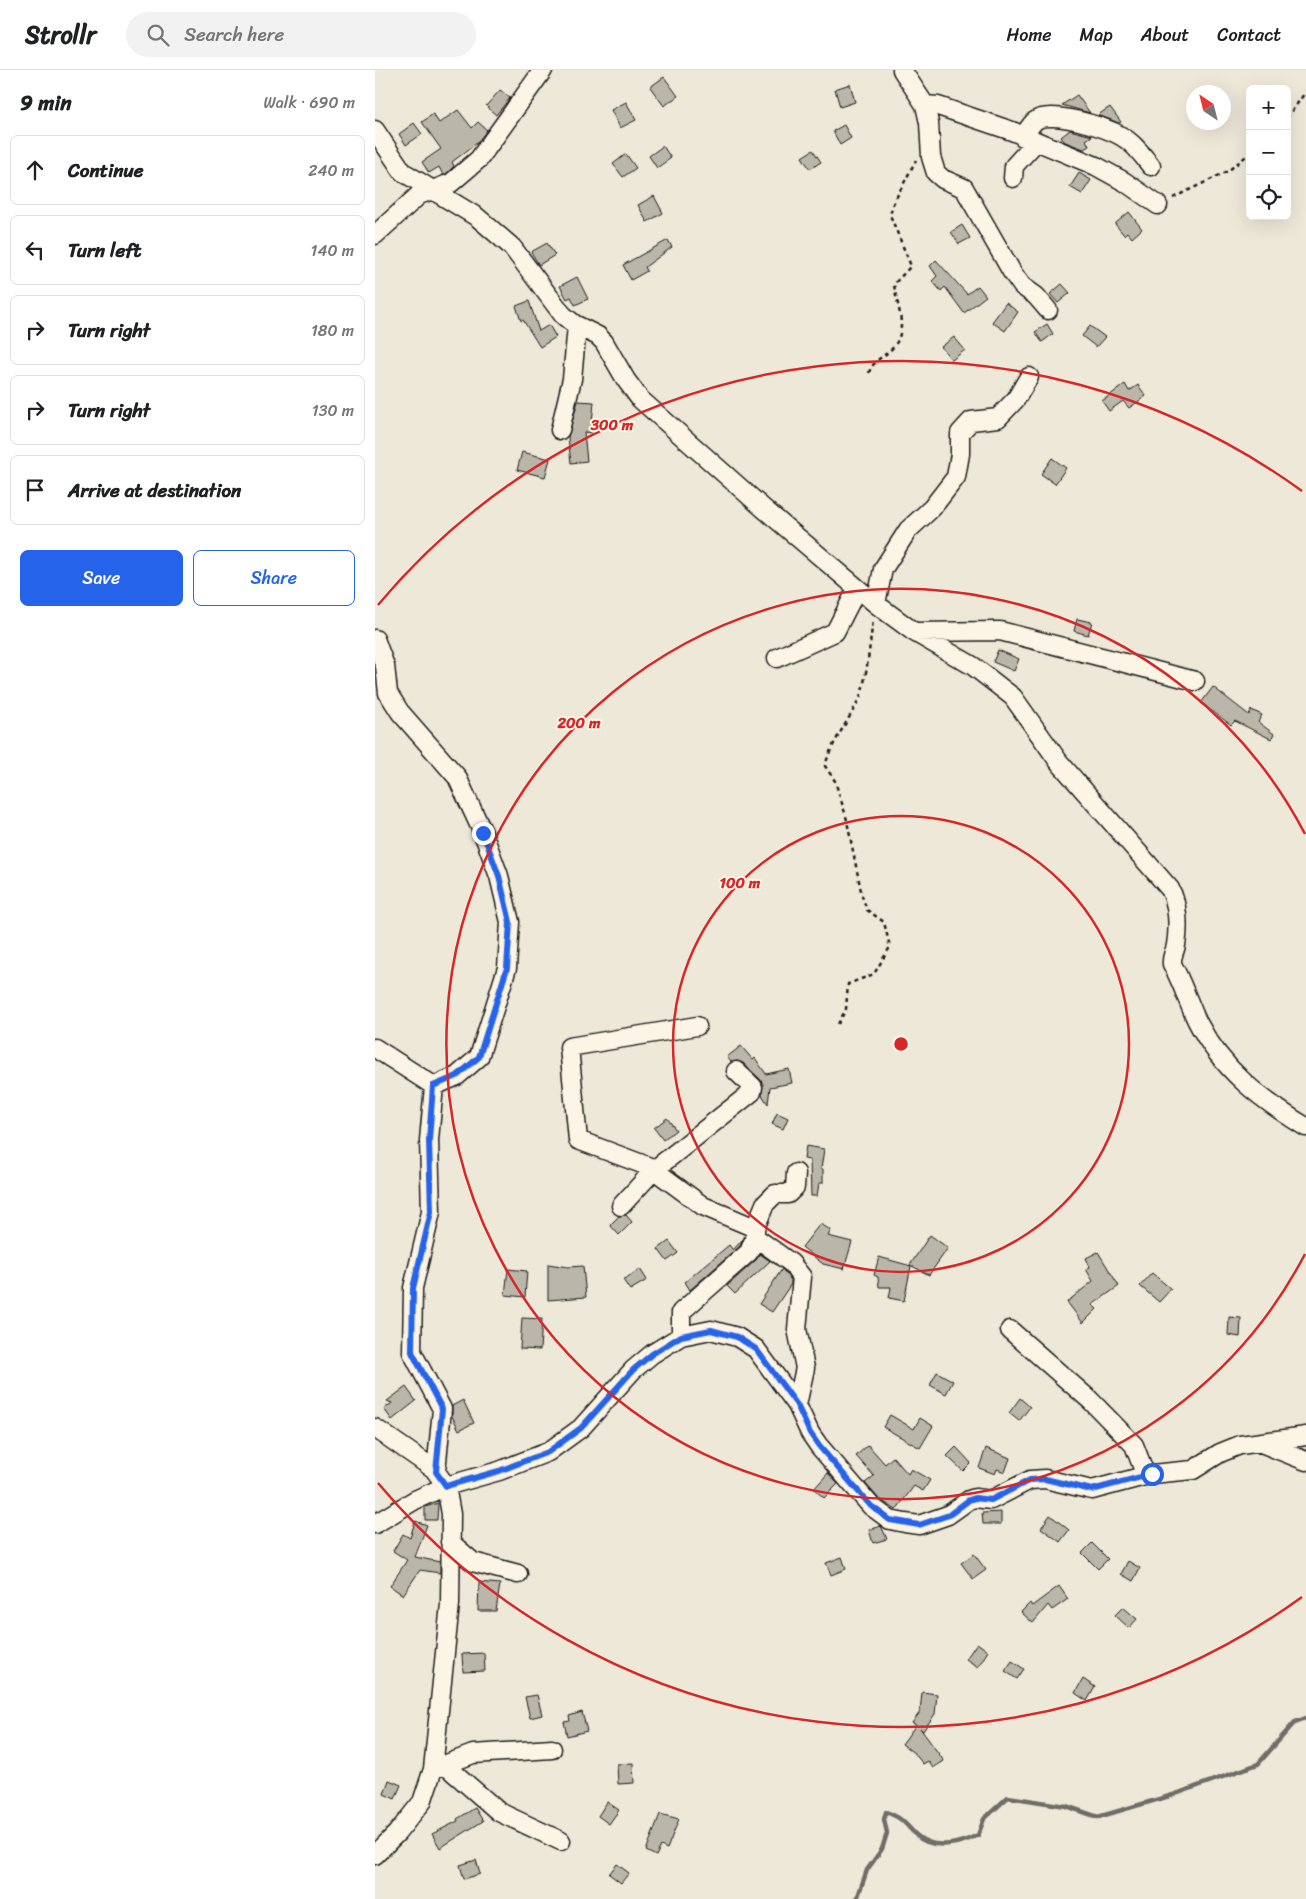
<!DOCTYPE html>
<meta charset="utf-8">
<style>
body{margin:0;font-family:Sriracha,sans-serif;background:#f2f2f2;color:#202124}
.controls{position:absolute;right:15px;top:15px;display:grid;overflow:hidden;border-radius:8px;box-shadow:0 5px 20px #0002}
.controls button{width:45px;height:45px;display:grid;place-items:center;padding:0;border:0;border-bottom:1px solid #e0e0e0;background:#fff;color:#202124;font:25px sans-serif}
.compass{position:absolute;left:811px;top:15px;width:45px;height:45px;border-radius:50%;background:#fff;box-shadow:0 5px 20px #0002;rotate:325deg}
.stop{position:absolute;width:15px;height:15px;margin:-11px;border:4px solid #2563eb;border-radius:50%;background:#fff}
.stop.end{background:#2563eb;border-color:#fff;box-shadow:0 1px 5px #0008}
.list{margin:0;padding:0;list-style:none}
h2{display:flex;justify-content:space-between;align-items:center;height:65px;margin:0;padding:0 20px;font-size:21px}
h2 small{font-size:16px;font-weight:400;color:#757577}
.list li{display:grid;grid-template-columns:32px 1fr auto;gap:15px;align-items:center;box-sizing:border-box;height:70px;margin:0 10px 10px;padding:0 10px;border:1px solid #e0e0e0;border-radius:8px}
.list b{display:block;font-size:19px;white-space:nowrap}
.list em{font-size:16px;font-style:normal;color:#757577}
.actions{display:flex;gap:10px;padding:15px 20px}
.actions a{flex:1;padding:11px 0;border:1px solid #2563eb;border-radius:8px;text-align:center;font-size:18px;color:#2563eb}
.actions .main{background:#2563eb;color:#fff}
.icon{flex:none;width:28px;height:28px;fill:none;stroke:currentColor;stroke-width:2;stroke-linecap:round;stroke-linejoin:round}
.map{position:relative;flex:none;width:931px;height:1829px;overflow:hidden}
header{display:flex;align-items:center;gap:30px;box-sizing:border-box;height:70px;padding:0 25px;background:#fff;border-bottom:1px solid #e0e0e0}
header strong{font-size:24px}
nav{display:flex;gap:28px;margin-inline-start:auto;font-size:18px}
.search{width:350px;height:45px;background:#f2f2f2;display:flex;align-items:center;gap:12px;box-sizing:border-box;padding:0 18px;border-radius:28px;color:#757577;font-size:19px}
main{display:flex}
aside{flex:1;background:#fff}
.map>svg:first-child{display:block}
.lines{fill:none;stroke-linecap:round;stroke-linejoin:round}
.stream{stroke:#6f6c67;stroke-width:4.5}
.building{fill:#bab6aa;stroke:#1c1c1c}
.minor-casing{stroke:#1c1c1c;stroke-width:21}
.path{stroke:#1c1c1c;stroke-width:2.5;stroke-dasharray:4 4;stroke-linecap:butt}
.minor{stroke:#fcf5e5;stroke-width:18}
.route{stroke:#2563eb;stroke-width:6}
.ring{fill:none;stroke:#d62828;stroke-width:2.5}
.centre{fill:#d62828;stroke:#fcf5e5;stroke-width:2.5}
.ring-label{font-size:15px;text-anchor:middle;font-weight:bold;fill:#d62828;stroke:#fcf5e5;stroke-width:4;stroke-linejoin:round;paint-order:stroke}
</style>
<header>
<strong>Strollr</strong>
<div class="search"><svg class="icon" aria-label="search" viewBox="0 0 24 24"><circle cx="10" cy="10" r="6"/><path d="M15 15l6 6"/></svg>Search here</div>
<nav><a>Home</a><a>Map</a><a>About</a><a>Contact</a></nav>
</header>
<main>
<aside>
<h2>9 min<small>Walk · 690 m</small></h2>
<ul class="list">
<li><svg class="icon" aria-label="ahead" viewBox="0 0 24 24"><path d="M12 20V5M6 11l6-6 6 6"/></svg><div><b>Continue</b></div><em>240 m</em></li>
<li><svg class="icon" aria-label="left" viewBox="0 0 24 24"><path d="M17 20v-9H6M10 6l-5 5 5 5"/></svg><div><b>Turn left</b></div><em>140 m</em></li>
<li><svg class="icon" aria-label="right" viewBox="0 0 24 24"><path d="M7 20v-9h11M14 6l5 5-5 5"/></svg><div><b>Turn right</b></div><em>180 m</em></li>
<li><svg class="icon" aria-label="right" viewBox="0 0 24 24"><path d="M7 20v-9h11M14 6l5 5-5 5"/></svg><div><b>Turn right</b></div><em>130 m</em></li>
<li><svg class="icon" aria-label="arrive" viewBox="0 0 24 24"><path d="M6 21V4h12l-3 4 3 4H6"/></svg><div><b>Arrive at destination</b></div></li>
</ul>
<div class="actions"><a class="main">Save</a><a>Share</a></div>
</aside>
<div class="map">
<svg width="931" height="1829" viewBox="0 0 931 1829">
<rect width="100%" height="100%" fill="#eee8d9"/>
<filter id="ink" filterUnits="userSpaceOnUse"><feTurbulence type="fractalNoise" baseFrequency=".02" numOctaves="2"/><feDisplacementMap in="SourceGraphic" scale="10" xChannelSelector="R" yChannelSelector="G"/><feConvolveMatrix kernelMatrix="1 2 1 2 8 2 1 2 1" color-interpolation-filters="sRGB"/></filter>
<g filter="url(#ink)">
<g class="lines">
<path class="stream" d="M482 1829 492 1800 507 1779 512 1763 509 1749 511 1742C529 1749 528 1752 541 1765 558 1781 585 1774 603 1765L609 1749 633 1727 691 1736 723 1747 798 1725 883 1694 920 1652 931 1648"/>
</g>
<path class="building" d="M289 7 303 26 289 36 275 17Z
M475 14 480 32 465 37 460 19Z
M125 20 135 28 121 45 111 36Z
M702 25 715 43 687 35Z
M251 32 261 50 245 58 236 40Z
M735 37 746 52 744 53 723 45Z
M83 40 97 58 103 52 112 60 102 73 77 92 79 96 71 104 68 105 64 97 54 103 47 92 66 79 47 52 58 44 64 53Z
M39 53 47 64 31 75 24 64Z
M469 55 476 68 465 75 458 61Z
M695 60 717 66 711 70 714 76 709 79 690 72 686 67Z
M288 76 296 88 282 98 274 86Z
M438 80 446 92 435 99 427 87Z
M251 84 261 98 248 107 238 94Z
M704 103 716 110 707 124 695 117Z
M279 126 288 143 272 152 263 135Z
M754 142 767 159 757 168 752 162 749 165 740 154Z
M587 155 595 168 584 174 576 162Z
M293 170 297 177 270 197 272 201 256 210 248 195Z
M172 173 180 185 164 195 156 182Z
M561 190 592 224 603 216 611 226 589 243 570 217 566 221 557 211 562 206 555 196Z
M202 207 213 229 200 235 196 227 192 229 185 216Z
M687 214 695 223 683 233 675 224Z
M154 231 164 261 174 255 181 267 165 277 148 250 146 251 141 236Z
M631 233 643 242 630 261 617 252Z
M672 254 678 264 667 272 660 262Z
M715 256 730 267 721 277 707 266Z
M579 267 590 280 577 290 566 277Z
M750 314 754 321 763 315 771 326 754 338 748 331 734 341 727 331Z
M203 331 219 332 216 363 209 362 212 391 196 393 193 367Z
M147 382 175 389 170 407 142 400Z
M677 388 691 398 680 414 666 404Z
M702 549 717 552 713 565 699 561Z
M623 580 644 589 639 601 618 592Z
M838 617 874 645 876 640 887 645 883 652 899 664 896 669 860 651 856 655 826 633Z
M366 976 378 990 380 988 391 1004 414 999 417 1013 395 1017 393 1034 387 1025 388 1014 385 1009 368 993 363 991 356 992 352 987Z
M402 1043 413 1048 408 1059 397 1054Z
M292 1048 301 1060 288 1070 279 1058Z
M431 1076 449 1079 446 1099H448V1113H444L442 1126H436L435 1090 429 1089Z
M251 1145 257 1152 244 1165 235 1155 244 1146Z
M445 1154 456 1160 453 1166 477 1172 469 1199 448 1194 427 1177Z
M555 1165 573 1178 554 1205 535 1195Z
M368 1169 365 1176 315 1220 310 1212 354 1175 358 1180Z
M294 1171 303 1183 292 1191 283 1179Z
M723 1182 744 1216 717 1235 722 1239 708 1253 692 1232 718 1211 711 1199 715 1197 711 1188Z
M385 1184 395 1191 360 1224 352 1216 381 1190Z
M504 1187 536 1196 529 1231 514 1228 516 1217H504L503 1207 499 1205Z
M173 1194 193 1197 208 1196 211 1227 173 1230Z
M133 1199 152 1201 150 1227 130 1225Z
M265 1199 272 1210 255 1220 248 1210Z
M407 1199 416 1210V1214L397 1242 384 1234Z
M777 1203 796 1219 784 1232 765 1216Z
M854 1247 866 1248 865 1267 853 1265Z
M147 1248 167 1249 165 1280 145 1279Z
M562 1302 578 1311 571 1324 555 1315Z
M31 1317 41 1331 17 1350 9 1339 17 1333 12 1331Z
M645 1328 655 1337 644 1351 634 1343Z
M88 1330 99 1353 84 1360 77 1346V1336Z
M515 1345 539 1359 545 1348 558 1356 545 1378 508 1357Z
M493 1375 510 1394 518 1387 533 1404 536 1399 555 1410 548 1421 539 1416 521 1440 503 1428 490 1413 499 1406 481 1386Z
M581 1377 596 1393 588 1401 572 1386Z
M611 1378 635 1388 630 1402 622 1399 620 1404 604 1398Z
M453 1403 463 1414 449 1428 439 1419Z
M63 1433 62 1450H50V1437Z
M626 1442V1454H608L607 1443Z
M675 1445 694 1460 685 1472 666 1458Z
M40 1451 52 1455 40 1487 65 1492V1503L45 1500 28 1525 15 1516 32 1490 18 1481 28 1464 35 1468Z
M506 1456 512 1469 498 1473 494 1460Z
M717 1473 733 1489 723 1499 707 1483Z
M599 1484 611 1500 598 1509 586 1493Z
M467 1487 471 1499 456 1505 451 1493Z
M753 1491 765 1498 758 1511 746 1504Z
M104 1512 125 1514 121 1541H103Z
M684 1516 693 1529 677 1540 673 1535 658 1553 646 1542 655 1533 657 1536Z
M748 1537 762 1549 754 1558 740 1545Z
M602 1573 613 1581 603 1597 591 1589Z
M109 1583 110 1601 88 1602 87 1584Z
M637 1591 649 1599 642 1609 630 1601Z
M708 1609 720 1617 712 1631 700 1623Z
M547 1622 562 1624 560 1644 548 1661 545 1658 569 1691 558 1698 553 1691 548 1694 540 1684 527 1674 541 1655 537 1653 545 1642Z
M162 1625 167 1645 155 1648 150 1627Z
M207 1642 212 1661 192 1666 189 1652 195 1651 194 1646Z
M258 1693 259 1713 243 1714 242 1694Z
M14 1710 26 1715 20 1729 9 1724Z
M232 1732 244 1740 234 1754 223 1746Z
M100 1738 108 1751 65 1778 57 1764 83 1751 82 1749Z
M285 1744 304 1749 292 1779 286 1776 281 1786 271 1781Z
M101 1790 105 1804 89 1809 85 1795Z
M242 1794 254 1803 246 1813 234 1804Z"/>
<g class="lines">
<g class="minor-casing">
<path id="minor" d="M527 0 550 35 554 53 556 87 561 103 568 109 589 118 637 202 647 216 661 226 673 240
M550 35 563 36 637 61 721 96 750 112 783 135
M0 60 28 102 102 147 137 177 188 245 199 254 223 266 229 272 251 310 265 329 388 438 501 534 539 562 598 596 638 627 684 692 795 819C803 834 804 857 801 875 800 882 796 886 797 894 807 912 813 932 822 951 847 1000 885 1029 931 1057
M648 67C652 62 655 55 660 51 674 39 731 57 746 66 759 73 767 85 776 96
M638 108 639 96 661 72
M0 165 44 125 76 113 104 89 168 0
M185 360 197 309 202 256
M501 534 508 499 533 460 557 438 581 407 585 384V363L596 351 623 348 641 329 654 307
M540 562 625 561 820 611
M0 569 10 596 13 623 25 642 82 707 108 763 124 806 135 852 132 898 104 987 82 1006 59 1016 0 978
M402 588 460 562 482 519
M59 1016 54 1070 56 1142 38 1218 37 1282 67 1339 61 1402
M246 1136 279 1100 377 1022 378 1017 361 1001
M380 1158 390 1134 400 1124H413L420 1117 421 1103
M380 1167 416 1193 427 1207 422 1259 430 1298 422 1335
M635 1260 715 1330 759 1375 771 1406
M306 1266V1242L374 1182 380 1167V1158L328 1136 275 1097 203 1070 194 977 322 956
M0 1358 59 1399 71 1416 76 1444 75 1534 58 1699 47 1732 22 1763 0 1785
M886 1373 931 1391
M0 1454 40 1430 71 1416 124 1401 173 1382 206 1358 258 1300 277 1284 306 1266 336 1260 362 1267 381 1279 422 1335 435 1363 444 1376 496 1436 515 1450 530 1453 544 1455 573 1445 594 1430 600 1428 616 1430 655 1410 670 1409 717 1420 777 1404 818 1400 845 1383 865 1375 931 1366
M75 1472 98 1492 143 1504
M70 1695 124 1742 186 1771
M61 1698 98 1684 177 1679"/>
</g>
<path class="path" d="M912 48 929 24
M798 128 853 101 875 83
M494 303C497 290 512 286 520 275 533 256 521 234 519 214L536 196 515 145 518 134 541 90
M463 954 471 939 473 914 499 904 515 877 509 852 492 840 487 826 471 746 460 711 450 696C457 671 474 651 485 627 492 608 495 571 498 550"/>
<use href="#minor" class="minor"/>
</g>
</g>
<g class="lines" filter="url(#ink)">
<path class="route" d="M108 763 124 806 135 852 132 898 104 987 82 1006 58 1016 54 1070 56 1142 38 1218 37 1282 67 1339 61 1402 71 1416 124 1401 173 1382 206 1358 258 1300 277 1284 306 1266 336 1260 362 1267 381 1279 422 1335 435 1363 444 1376 496 1436 515 1450 544 1455 574 1445 594 1430 600 1428 616 1430 655 1410 670 1409 717 1420 777 1404"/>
</g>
<g class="ring">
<circle cx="526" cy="974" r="228"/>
<path d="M930 1184A455 455 0 1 1 930 764"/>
<path d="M927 1527A683 683 0 0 1 3 1413M3 535A683 683 0 0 1 927 421"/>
</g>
<circle cx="526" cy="974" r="8" class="centre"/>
<g class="ring-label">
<text x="237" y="360">300 m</text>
<text x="204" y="658">200 m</text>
<text x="365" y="818">100 m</text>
</g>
</svg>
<div class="controls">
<button>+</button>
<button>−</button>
<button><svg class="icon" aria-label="locate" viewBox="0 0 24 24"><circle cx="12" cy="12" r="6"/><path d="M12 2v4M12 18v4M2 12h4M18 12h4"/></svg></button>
</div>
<svg class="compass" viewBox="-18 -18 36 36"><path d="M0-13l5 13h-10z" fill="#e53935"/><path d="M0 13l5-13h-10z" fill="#757577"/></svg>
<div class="stop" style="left:777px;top:1404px"></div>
<div class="stop end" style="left:108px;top:763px"></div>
</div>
</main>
